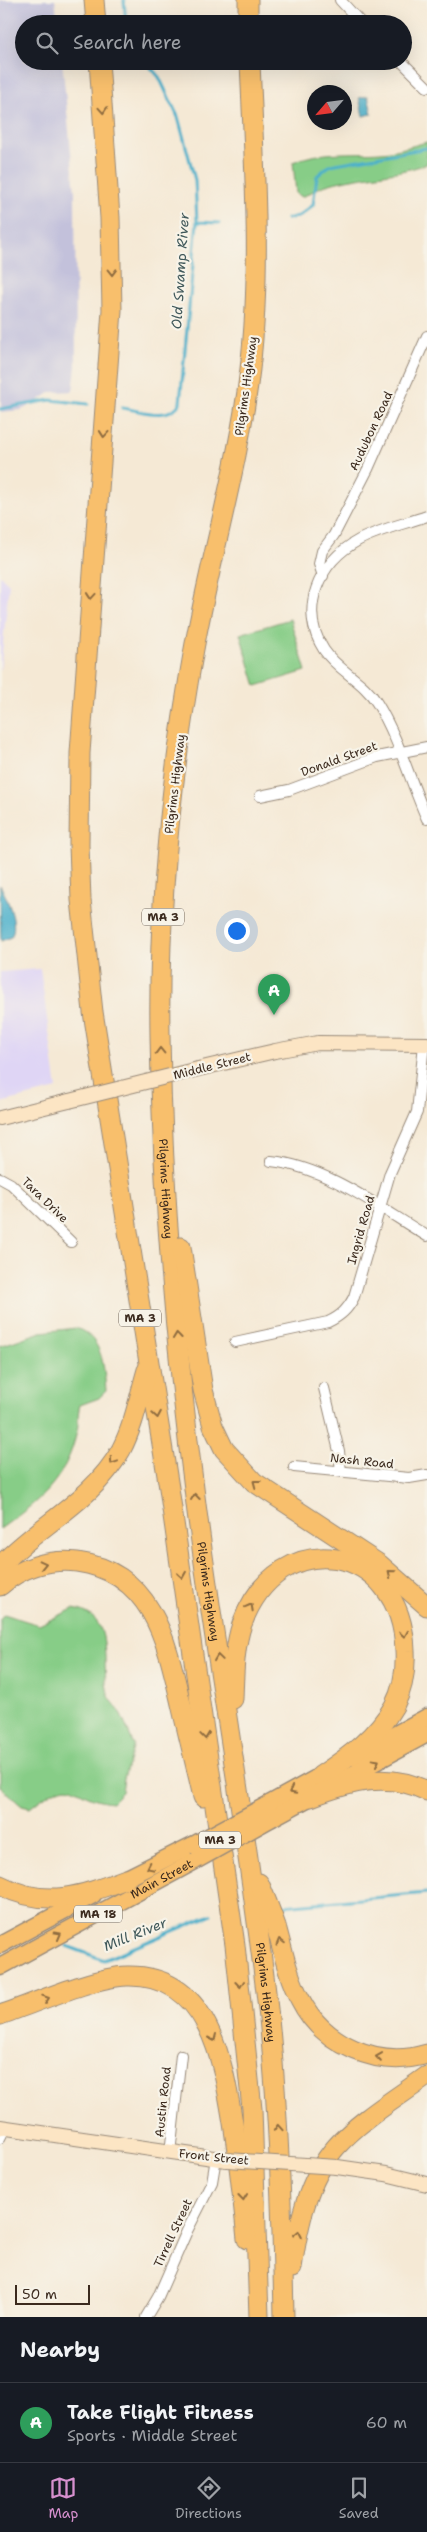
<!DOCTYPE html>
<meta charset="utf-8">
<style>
body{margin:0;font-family:"Shantell Sans",sans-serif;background:#242831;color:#f1f3f6}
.compass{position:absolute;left:307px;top:85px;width:45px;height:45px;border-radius:50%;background:#171b24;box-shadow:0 5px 20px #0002;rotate:242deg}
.scale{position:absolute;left:15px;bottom:12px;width:75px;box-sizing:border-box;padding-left:5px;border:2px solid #3b2a1e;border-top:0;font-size:14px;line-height:18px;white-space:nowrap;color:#3b2a1e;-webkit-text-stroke:4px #f7f3e8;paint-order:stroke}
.you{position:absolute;left:236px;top:930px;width:18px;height:18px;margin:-12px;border:4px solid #fff;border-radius:50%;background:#1a73e8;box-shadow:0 0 0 8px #1a73e833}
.badge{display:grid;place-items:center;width:32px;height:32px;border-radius:50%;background:#d690ce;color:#fff;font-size:16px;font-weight:700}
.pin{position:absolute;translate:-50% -41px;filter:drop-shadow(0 1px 2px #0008)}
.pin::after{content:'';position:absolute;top:26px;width:18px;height:15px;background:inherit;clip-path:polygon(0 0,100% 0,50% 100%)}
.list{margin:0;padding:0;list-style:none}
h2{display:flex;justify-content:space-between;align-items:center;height:65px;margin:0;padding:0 20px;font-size:21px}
h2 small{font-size:16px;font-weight:400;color:#9ea1a6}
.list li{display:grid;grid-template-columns:32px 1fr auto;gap:15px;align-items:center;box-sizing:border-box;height:80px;padding:0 20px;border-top:1px solid #363941}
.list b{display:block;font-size:19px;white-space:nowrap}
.list p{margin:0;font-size:16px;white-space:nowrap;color:#9ea1a6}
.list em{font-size:16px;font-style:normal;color:#9ea1a6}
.icon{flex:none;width:28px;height:28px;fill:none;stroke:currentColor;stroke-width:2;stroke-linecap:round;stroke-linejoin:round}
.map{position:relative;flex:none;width:427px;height:2317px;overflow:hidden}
.search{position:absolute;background:#171b24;box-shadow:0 5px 20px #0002;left:15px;right:15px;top:15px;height:55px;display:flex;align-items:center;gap:12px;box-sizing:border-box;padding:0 18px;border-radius:28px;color:#9ea1a6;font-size:19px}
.sheet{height:145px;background:#171b24}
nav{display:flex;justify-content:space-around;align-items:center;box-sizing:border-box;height:70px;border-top:1px solid #363941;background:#171b24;font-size:14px;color:#9ea1a6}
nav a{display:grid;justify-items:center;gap:2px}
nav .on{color:#d690ce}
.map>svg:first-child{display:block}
.built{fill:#dfd5f5}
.industrial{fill:#c3c1db}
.green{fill:#87cd87;stroke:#617c52}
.water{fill:#4cb0cb;stroke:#446d74}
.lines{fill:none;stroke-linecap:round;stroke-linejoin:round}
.stream{stroke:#4cb0cb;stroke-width:3}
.street-casing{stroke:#988a7a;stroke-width:12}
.secondary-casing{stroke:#988a7a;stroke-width:16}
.primary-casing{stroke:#988a7a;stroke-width:19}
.highway-casing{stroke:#988a7a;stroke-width:21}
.street{stroke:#fff;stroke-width:10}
.secondary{stroke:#fce5c4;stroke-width:14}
.primary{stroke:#f8bf6c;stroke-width:16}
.highway{stroke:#f8bf6c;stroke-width:19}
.secondary-bridge-casing{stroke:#988a7a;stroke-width:16;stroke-linecap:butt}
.primary-bridge-casing{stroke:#988a7a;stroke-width:19;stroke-linecap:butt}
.secondary-bridge{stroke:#fce5c4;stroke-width:14}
.primary-bridge{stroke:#f8bf6c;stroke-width:16}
.oneway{stroke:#906d41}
.labels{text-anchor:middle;stroke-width:4.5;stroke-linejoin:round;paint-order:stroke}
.shield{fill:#f7f3e8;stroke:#73665b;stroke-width:1}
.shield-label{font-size:11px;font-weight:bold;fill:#3b2a1e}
.street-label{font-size:12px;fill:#3b2a1e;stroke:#f7f3e8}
.water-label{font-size:14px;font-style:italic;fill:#41595b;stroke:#f7f3e8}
</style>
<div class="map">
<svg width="427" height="2317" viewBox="0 0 427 2317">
<rect width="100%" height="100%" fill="#f7f3e8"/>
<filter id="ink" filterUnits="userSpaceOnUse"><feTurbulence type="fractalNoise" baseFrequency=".02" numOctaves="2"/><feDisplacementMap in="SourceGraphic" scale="10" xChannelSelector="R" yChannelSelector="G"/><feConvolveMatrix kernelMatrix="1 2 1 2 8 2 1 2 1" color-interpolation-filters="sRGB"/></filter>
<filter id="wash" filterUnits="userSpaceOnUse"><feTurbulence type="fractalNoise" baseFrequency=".0096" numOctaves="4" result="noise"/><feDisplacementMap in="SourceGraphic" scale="20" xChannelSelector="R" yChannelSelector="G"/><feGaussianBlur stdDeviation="1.12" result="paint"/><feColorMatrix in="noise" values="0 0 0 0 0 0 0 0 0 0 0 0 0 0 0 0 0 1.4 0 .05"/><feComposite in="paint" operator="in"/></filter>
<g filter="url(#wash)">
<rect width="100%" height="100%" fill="#f5e9d5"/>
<path class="built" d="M0 575 9 584 0 672Z
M40 969 57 1089 0 1103V972Z"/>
<path class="industrial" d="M0 0H55L58 24H24V61H62L75 192 76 367 73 391 51 392 33 404 21 410 1 412Z"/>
<path class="green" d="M427 142V164L424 165C391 176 356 175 323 186 316 189 309 194 302 197L296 193 293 162C321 150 352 154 381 152 396 151 412 146 427 142Z
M290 619 306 671 256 686 240 634Z
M76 1328C103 1338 104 1366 106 1391L99 1398 80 1405C77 1415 79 1422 77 1431 66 1481 39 1501 0 1529V1346L41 1332Z
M73 1609C117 1615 100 1665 108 1693 109 1699 115 1704 118 1709 124 1721 129 1733 134 1745L124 1778 122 1792 112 1802C65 1797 80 1768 30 1808L22 1806 0 1787V1619L4 1614 39 1625Z"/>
<path class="water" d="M368 96 372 114 363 116 359 98Z
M0 885C7 898 19 924 11 937L1 941Z"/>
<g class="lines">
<path class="stream" d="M124 0 126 24
M287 219 299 216 313 205 317 176 330 165 427 148
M197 222 219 223
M122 408C140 410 168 422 180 403L197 222 195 180 178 117 159 77 145 61
M0 409 51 400 88 404
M283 1906 427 1893
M67 1946 104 1960 211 1915"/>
</g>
</g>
<g filter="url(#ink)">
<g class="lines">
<g class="street-casing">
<path id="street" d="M340 0 362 24
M401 61 427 87
M427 516C404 524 380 529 359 540 318 562 298 610 324 650 338 671 364 681 377 703 399 739 410 781 427 819
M323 576 319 564 322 551 334 535 368 469 427 336
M260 796 289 790 377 757 427 747
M271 1161C327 1167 380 1208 427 1236
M0 1178 11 1184 71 1242
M235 1342 328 1322C341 1316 348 1309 354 1297L390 1173 417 1112 424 1044
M324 1388 339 1451 341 1472
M294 1467 409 1478 427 1475
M0 2138 5 2128
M170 2153 181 2055
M146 2317 158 2297 187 2231 212 2182 216 2158"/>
</g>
<g class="secondary-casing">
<path id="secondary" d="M198 1069 275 1051 318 1043 427 1044
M0 1118 69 1101
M0 2127 227 2160
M337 2167 386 2174 427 2184"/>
</g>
<g class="primary-casing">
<g id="primary">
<path d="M354 1757 427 1717"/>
<path d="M269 1804 331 1770"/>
<path d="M272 1818 427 1734"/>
<path d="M115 1884 193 1845"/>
<path d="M0 1945 93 1895"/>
<path id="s1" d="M0 1967 195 1861"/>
</g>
</g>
<g class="highway-casing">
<g id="highway">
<path d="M94 0 96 24"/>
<path d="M248 0V24"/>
<path d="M99 61 110 218 112 310 80 753 79 845 81 900 93 1012 169 1488 235 1945 252 2109 259 2317"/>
<path id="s2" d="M250 61C254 164 262 267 250 369 239 464 211 555 194 649 171 776 158 906 160 1035 162 1194 176 1354 197 1512 219 1678 249 1843 268 2009 279 2112 282 2214 284 2317"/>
<path d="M181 1247 203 1390 213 1426 224 1449 254 1482 379 1564 427 1606"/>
<path d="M0 1566C38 1525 93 1501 121 1450 134 1425 139 1397 147 1370"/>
<path d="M0 1586C21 1567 49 1559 77 1562 153 1572 167 1643 181 1704 188 1735 196 1766 203 1797"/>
<path d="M233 1699C234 1674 234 1648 242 1624 279 1522 402 1543 405 1651 406 1669 403 1689 394 1706 377 1736 349 1757 320 1776"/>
<path d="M311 1797C350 1782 387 1771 427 1791"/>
<path d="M259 1883C265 1897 271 1912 276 1926 283 1951 288 1977 300 1999 323 2045 378 2069 427 2054"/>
<path d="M0 1885C46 1909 81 1896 126 1879"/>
<path d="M0 2015C33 2004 93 1977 127 1976 209 1974 223 2061 233 2123 239 2161 243 2200 247 2239"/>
<path d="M292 2268C298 2226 307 2180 336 2147 361 2119 397 2098 427 2076"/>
</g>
</g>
<use href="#street" class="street"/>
<use href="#secondary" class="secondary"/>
<use href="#primary" class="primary"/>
<use href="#highway" class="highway"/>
<g class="secondary-bridge-casing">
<path id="secondary-bridge" d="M69 1101 198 1069
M227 2160 337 2167"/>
</g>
<g class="primary-bridge-casing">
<path id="primary-bridge" d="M193 1845 269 1804
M195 1861 272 1818"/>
</g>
<use href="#secondary-bridge" class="secondary-bridge"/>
<use href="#primary-bridge" class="primary-bridge"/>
</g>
<defs><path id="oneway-chevron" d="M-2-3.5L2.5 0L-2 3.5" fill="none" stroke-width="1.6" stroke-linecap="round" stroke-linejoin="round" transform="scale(1.25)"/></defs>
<g class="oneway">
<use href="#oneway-chevron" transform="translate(103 110) rotate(86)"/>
<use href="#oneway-chevron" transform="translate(112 272) rotate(89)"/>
<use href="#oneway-chevron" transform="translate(104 434) rotate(95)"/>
<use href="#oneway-chevron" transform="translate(91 596) rotate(95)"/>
<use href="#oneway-chevron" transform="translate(160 1051) rotate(-91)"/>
<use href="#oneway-chevron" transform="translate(177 1336) rotate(-96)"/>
<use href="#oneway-chevron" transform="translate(157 1415) rotate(80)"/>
<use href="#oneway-chevron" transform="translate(113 1461) rotate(124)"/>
<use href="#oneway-chevron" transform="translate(256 1483) rotate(-143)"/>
<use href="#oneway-chevron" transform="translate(195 1497) rotate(-97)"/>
<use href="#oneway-chevron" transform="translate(43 1564) rotate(-13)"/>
<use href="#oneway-chevron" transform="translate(391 1573) rotate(-141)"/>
<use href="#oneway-chevron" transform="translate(182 1575) rotate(81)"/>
<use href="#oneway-chevron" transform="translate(250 1607) rotate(-62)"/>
<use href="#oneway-chevron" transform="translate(404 1634) rotate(81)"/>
<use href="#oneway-chevron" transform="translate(218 1658) rotate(-98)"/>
<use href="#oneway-chevron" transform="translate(205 1736) rotate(82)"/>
<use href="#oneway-chevron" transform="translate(376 1762) rotate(-29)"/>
<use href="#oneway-chevron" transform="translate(292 1791) rotate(152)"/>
<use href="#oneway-chevron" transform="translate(150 1867) rotate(154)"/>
<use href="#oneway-chevron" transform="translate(58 1935) rotate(-29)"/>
<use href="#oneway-chevron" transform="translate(280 1942) rotate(-106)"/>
<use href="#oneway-chevron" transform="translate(240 1984) rotate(83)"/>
<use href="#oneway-chevron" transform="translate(46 1999) rotate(-19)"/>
<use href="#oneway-chevron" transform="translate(213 2038) rotate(66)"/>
<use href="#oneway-chevron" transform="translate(379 2057) rotate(-172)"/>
<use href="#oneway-chevron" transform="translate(278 2128) rotate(-94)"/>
<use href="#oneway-chevron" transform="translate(243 2197) rotate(84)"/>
<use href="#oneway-chevron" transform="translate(298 2234) rotate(-79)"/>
</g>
</g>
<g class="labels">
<g class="shield">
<rect x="142" y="908.5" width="42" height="17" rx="4"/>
<rect x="119" y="1309.5" width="42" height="17" rx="4"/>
<rect x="199" y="1831.5" width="42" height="17" rx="4"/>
<rect x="74" y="1905.5" width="48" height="17" rx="4"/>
</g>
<g class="shield-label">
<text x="163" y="921">MA 3</text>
<text x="140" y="1322">MA 3</text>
<text x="220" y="1844">MA 3</text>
<text x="98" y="1918">MA 18</text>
</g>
<g class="street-label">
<text transform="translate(246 386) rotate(-82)" y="4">Pilgrims Highway</text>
<text transform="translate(371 431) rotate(-65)" y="4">Audubon Road</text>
<text transform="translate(339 759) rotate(-20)" y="4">Donald Street</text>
<text transform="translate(175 784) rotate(-83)" y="4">Pilgrims Highway</text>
<text transform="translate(212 1066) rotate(-14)" y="4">Middle Street</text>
<text dy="4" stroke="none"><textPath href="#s2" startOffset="1136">Pilgrims Highway</textPath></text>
<text transform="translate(45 1200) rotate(44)" y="4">Tara Drive</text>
<text transform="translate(361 1230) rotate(-74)" y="4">Ingrid Road</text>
<text transform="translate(362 1461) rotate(6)" y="4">Nash Road</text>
<text dy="4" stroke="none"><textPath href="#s2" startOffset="1541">Pilgrims Highway</textPath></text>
<text dy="4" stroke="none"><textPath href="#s1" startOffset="184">Main Street</textPath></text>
<text dy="4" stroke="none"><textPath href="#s2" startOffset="1946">Pilgrims Highway</textPath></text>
<text transform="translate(163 2102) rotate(-84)" y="4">Austin Road</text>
<text transform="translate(214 2157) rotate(6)" y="4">Front Street</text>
<text transform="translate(173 2233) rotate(-65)" y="4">Tirrell Street</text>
</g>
<g class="water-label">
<text transform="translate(180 271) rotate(-86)" y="5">Old Swamp River</text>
<text transform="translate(135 1934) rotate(-22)" y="5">Mill River</text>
</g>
</g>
</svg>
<svg class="compass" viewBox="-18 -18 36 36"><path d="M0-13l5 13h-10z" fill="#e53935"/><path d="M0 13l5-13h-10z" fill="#9ea1a6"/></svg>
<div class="scale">50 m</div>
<div class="you"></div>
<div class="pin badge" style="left:274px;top:1015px;background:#2e9e5b">A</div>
<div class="search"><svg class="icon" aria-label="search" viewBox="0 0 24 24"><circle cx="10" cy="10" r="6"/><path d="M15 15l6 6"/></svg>Search here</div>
</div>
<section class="sheet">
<h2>Nearby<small></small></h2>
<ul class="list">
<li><span class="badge" style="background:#2e9e5b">A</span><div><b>Take Flight Fitness</b><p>Sports · Middle Street</p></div><em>60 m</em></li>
</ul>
</section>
<nav>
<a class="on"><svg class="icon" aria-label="map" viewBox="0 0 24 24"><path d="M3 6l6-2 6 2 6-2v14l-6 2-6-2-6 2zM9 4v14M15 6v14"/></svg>Map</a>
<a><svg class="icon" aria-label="directions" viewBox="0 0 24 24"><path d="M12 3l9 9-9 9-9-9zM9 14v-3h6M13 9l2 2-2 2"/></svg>Directions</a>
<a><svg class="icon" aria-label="saved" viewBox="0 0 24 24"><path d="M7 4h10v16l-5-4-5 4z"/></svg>Saved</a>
</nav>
